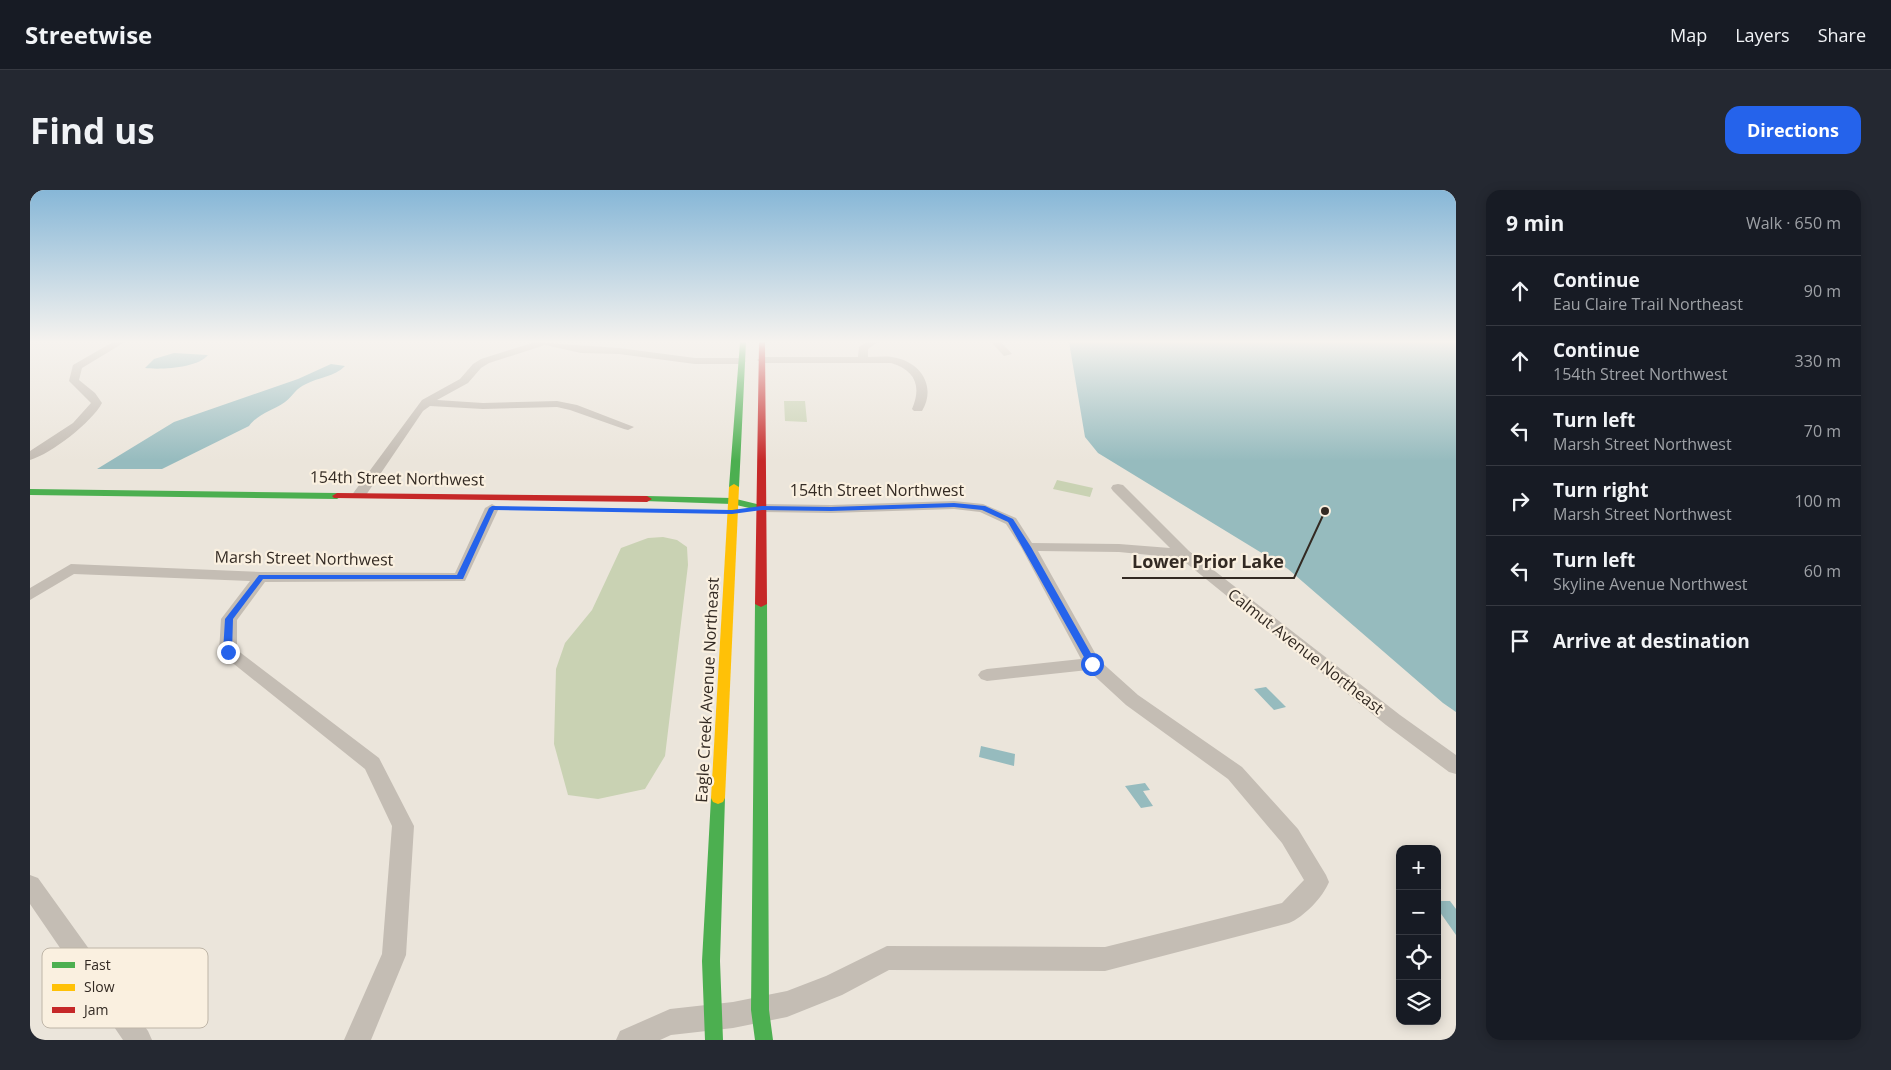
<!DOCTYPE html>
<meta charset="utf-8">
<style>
body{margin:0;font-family:"Open Sans",sans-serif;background:#242831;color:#f1f3f6}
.controls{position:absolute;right:15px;bottom:15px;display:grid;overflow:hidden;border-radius:10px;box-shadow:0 2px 12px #0003}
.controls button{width:45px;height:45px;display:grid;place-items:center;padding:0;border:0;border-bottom:1px solid #363941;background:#171b24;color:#f1f3f6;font:25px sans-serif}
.stop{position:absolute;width:15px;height:15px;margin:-11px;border:4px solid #2563eb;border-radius:50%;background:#fff}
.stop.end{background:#2563eb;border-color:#fff;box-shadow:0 1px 5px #0008}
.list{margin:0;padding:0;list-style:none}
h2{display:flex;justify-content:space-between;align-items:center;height:65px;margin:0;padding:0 20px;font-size:21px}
h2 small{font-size:16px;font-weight:400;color:#9ea1a6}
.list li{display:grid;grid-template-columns:32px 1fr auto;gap:15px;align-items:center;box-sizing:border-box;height:70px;padding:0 20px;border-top:1px solid #363941}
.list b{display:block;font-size:19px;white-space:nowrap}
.list p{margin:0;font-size:16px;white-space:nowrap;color:#9ea1a6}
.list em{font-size:16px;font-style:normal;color:#9ea1a6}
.icon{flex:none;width:28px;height:28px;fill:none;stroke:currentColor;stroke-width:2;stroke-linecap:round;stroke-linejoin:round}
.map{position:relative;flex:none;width:1426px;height:850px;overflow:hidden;border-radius:15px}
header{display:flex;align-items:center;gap:30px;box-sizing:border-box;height:70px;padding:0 25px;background:#171b24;border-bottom:1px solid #363941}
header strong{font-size:24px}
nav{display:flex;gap:28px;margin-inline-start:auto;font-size:18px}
.intro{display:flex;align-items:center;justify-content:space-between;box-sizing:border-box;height:120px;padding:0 30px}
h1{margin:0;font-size:35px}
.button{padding:12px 22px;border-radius:15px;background:#2563eb;color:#fff;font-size:18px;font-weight:700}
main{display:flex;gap:30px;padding:0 30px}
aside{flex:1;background:#171b24;border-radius:15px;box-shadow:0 2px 12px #0003}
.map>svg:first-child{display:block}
.green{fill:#c9d2b3}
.water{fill:#96bbbe}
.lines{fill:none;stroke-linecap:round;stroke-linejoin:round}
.street{fill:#c4bdb4;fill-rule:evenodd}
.fast{fill:#4caf50;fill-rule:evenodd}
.slow{fill:#ffc107;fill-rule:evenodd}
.jam{fill:#c62828;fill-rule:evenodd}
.route{fill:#2563eb}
.labels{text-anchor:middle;stroke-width:4.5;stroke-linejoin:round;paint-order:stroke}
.street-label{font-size:16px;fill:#332a23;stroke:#faf0e0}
.key{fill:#faf0e0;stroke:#beb5a7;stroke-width:1}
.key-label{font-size:14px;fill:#332a23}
.leader{fill:none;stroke:#332a23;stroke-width:2}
.callout-dot{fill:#332a23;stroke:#faf0e0;stroke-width:2}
.callout-label{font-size:18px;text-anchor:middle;font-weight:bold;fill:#332a23;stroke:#faf0e0;stroke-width:4.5;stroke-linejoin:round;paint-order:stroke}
</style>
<header>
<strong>Streetwise</strong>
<nav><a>Map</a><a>Layers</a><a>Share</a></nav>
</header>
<div class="intro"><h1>Find us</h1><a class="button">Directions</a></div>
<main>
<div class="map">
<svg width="1426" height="850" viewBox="0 0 1426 850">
<rect width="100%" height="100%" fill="#ebe5db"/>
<path class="green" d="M754 211H775L777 232 755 231Z
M1027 290 1063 298 1060 307 1023 299Z
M633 347 647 350 657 357 658 375 635 566 615 599 568 609 538 605 524 554 526 479 535 453 562 420 591 358 618 348Z"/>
<path class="water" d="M1039 152H1426V522L1413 513 1258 379 1068 263 1055 247Z
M144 163 178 165C168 178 130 180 115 178L124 169Z
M301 174 315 176C304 187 289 187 276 194 266 198 263 206 255 212 242 221 229 223 219 236L132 279H67L144 232 268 189Z
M1236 497 1256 517 1244 520 1224 499Z
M951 556 985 564 984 576 949 567Z
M1115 593 1120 600 1113 601 1123 616 1111 618 1095 596Z
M1407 711H1420L1426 719V745L1407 718Z"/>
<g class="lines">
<path class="street" d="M83 152H95L52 178 49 190 65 203 72 213C62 232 21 264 0 270V261L43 233 61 213 39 191 43 175Z
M505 152 589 158 665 168H711L716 171 711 174H665L589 164 551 163 515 155 459 173 451 178 438 193 407 210 453 213 527 211 547 215 604 237 598 240 594 239 540 220 527 217 453 219 400 216 393 221 334 308H324L322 305 324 302 392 210 430 189 443 174 451 169Z
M836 152H848L838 159V167C846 167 854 166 862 167 890 171 907 196 892 221H884L882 219C892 196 885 180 861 173H732L727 170 732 167H828L829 157Z
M961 152H971L982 164 974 166Z
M1088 294 1093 295 1159 361 1370 525 1426 565V584L1419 582 1356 535 1150 368 1089 362 1008 361 1069 470 1108 505 1212 577 1268 639 1296 685 1299 692C1293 707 1274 727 1259 733L1075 781 859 780 812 805 757 827 703 838 641 845 630 850H586L590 841 640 819 703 812 757 801 796 786 857 756 1075 757 1252 713 1274 690 1252 653 1198 589 1096 515 1058 480 957 491 951 489 948 485 951 481 957 479 1051 469 991 357 976 334 950 322 924 319 801 323 732 322 725 318 732 314 801 315 924 311 953 314 986 328 1002 353 1089 354 1140 358 1083 301 1081 298 1083 295Z
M462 314 469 318 435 391 235 392 207 430V460L349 568 384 636 376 765 341 850H314L352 764 362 636 335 579 189 462 191 429 220 391 44 384 0 410V398L41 374 231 382 425 383 455 318Z
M0 685 8 688 118 841 122 850H93L0 714Z"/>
<path class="fast" d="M710 152H716L709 297 704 300 699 297Z
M0 299 307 303 312 306 307 309 0 305Z
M617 306 702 308 735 316 737 318 732 321 702 314 614 311 612 309Z
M731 411 737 414 739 820 743 850H725L721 820 725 414Z
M688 602 693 604 695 608 690 771 693 850H675L672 771 681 608 683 604Z"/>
<path class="slow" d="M704 294 709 297 695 608 693 612 688 614 683 612 681 608 699 297Z"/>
<path class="jam" d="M729 152H735L737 414 731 417 725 414Z
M307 303 617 306 622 309 617 312 304 308 302 306Z"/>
</g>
<linearGradient id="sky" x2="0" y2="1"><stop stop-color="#87b7d7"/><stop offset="0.56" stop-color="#f6f3ef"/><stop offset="1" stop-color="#f6f3ef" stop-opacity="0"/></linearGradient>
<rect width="1426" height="271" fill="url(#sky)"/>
<path class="route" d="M924 313 955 316 983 329 1001 357 1067 474 1065 476H1059L978 332 952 320 924 317 801 321 732 320 702 324 464 320 433 389H233L203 429 202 462 198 465 193 462 195 429 229 385H427L459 318 462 316 702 320 732 316 801 317Z"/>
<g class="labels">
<g class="street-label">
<text transform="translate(367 288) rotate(1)" y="6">154th Street Northwest</text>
<text x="847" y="306">154th Street Northwest</text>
<text transform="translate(274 368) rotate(1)" y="6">Marsh Street Northwest</text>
<text transform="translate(1276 461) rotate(38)" y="6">Calmut Avenue Northeast</text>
<text transform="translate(677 500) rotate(-87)" y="6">Eagle Creek Avenue Northeast</text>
</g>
</g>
<rect x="12" y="758" width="166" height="80" rx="8" class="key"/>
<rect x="22" y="772" width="23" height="6" fill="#4caf50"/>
<rect x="22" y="794" width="23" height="7" fill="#ffc107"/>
<rect x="22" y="817" width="23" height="6" fill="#c62828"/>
<g class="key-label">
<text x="54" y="780">Fast</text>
<text x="54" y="802">Slow</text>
<text x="54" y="825">Jam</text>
</g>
<path class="leader" d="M1295 321L1264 388H1092"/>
<circle class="callout-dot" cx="1295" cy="321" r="5"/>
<g class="callout-label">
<text x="1178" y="378">Lower Prior Lake</text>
</g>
</svg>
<div class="controls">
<button>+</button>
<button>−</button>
<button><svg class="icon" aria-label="locate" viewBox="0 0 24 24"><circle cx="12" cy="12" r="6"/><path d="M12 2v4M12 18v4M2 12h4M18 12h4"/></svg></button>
<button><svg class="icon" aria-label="layers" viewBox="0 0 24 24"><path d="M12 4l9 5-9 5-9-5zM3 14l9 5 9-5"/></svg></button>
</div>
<div class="stop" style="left:1062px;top:474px"></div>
<div class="stop end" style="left:198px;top:462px"></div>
</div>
<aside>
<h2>9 min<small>Walk · 650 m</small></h2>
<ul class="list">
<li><svg class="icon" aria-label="ahead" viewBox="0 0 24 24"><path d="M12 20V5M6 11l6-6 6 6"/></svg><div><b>Continue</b><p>Eau Claire Trail Northeast</p></div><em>90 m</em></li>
<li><svg class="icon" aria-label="ahead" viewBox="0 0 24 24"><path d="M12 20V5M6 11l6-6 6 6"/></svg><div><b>Continue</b><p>154th Street Northwest</p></div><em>330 m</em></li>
<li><svg class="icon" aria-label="left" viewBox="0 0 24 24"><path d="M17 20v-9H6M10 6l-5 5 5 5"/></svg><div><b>Turn left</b><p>Marsh Street Northwest</p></div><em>70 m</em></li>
<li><svg class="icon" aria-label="right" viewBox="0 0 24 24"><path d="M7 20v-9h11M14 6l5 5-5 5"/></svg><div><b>Turn right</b><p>Marsh Street Northwest</p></div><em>100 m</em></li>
<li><svg class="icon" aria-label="left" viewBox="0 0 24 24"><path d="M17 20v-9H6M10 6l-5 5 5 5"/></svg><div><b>Turn left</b><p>Skyline Avenue Northwest</p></div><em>60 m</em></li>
<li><svg class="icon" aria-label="arrive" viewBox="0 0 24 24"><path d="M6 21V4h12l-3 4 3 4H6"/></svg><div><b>Arrive at destination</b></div></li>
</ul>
</aside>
</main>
